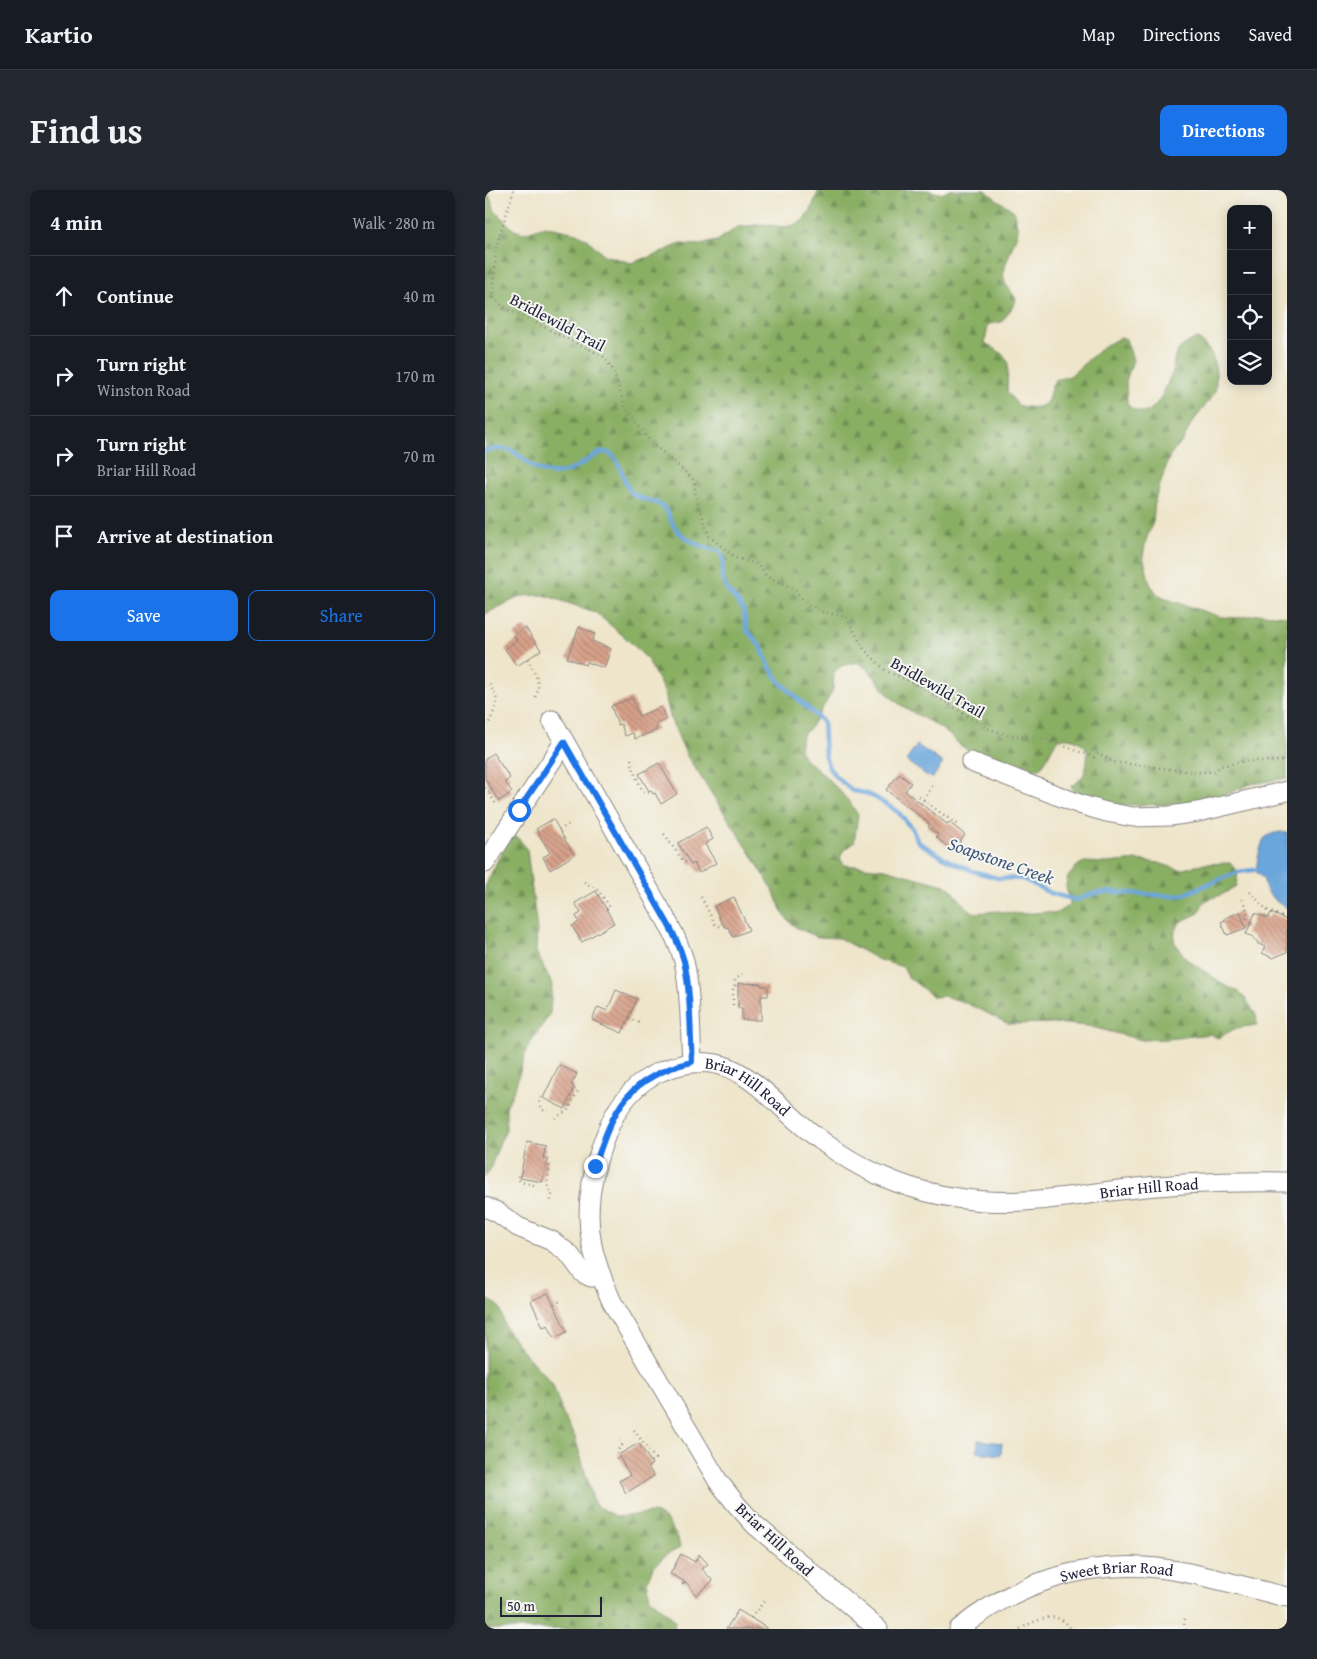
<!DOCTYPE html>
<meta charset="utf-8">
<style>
body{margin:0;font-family:"Gentium Book Plus",serif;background:#242831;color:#f1f3f6}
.controls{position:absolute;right:15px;top:15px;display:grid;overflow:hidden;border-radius:10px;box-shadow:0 2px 12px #0003}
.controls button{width:45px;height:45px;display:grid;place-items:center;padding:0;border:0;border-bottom:1px solid #363941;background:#171b24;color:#f1f3f6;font:25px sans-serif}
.scale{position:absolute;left:15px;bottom:12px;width:102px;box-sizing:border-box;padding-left:5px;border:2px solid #22223b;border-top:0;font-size:14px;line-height:18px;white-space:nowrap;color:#22223b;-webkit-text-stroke:4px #f6f6f2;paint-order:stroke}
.stop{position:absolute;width:15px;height:15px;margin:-11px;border:4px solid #1a73e8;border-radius:50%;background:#fff}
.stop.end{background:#1a73e8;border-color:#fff;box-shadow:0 1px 5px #0008}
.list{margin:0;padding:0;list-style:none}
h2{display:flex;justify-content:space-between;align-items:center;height:65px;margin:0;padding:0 20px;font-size:21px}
h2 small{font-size:16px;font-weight:400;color:#9ea1a6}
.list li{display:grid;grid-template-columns:32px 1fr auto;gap:15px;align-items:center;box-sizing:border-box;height:80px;padding:0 20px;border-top:1px solid #363941}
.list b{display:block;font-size:19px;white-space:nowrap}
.list p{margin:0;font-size:16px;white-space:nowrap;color:#9ea1a6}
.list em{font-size:16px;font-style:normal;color:#9ea1a6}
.actions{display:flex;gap:10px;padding:15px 20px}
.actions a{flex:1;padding:11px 0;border:1px solid #1a73e8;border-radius:10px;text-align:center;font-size:18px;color:#1a73e8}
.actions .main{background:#1a73e8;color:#fff}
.icon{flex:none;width:28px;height:28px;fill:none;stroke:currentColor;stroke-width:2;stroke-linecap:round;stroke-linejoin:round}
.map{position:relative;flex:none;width:802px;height:1439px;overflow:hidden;border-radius:10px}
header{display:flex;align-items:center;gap:30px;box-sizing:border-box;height:70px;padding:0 25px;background:#171b24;border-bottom:1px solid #363941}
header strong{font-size:24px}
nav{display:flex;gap:28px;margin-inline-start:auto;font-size:18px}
.intro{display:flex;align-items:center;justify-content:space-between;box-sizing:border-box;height:120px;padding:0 30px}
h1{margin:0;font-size:35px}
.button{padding:12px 22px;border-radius:10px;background:#1a73e8;color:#fff;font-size:18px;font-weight:700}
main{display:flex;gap:30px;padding:0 30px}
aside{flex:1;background:#171b24;border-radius:10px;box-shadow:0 2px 12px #0003}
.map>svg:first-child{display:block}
.forest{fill:url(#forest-firs);stroke:#566850}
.water{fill:#6ba6db;stroke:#46648b}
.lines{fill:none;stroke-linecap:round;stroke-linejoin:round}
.stream{stroke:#6ba6db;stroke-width:4.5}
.building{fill:url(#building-back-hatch)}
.minor-casing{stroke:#888482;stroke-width:21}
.path{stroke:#888482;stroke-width:2.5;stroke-dasharray:1 4;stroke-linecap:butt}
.minor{stroke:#fff;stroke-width:19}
.route{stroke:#1a73e8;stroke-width:6}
.labels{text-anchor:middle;stroke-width:4;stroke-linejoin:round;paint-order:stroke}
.street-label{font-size:16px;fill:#22223b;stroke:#f6f6f2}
.water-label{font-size:18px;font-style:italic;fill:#3f577b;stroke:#f6f6f2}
</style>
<header>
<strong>Kartio</strong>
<nav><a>Map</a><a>Directions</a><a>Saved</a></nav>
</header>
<div class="intro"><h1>Find us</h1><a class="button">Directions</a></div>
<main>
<aside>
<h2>4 min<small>Walk · 280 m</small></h2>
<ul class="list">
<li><svg class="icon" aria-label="ahead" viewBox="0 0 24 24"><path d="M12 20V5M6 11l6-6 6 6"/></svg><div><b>Continue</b></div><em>40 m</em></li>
<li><svg class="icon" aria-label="right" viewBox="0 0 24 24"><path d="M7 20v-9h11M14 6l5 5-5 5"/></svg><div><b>Turn right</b><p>Winston Road</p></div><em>170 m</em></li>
<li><svg class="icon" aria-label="right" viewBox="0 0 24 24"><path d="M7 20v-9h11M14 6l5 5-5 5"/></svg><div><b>Turn right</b><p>Briar Hill Road</p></div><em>70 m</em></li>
<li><svg class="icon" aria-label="arrive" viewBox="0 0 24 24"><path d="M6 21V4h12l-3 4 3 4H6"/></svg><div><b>Arrive at destination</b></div></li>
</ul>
<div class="actions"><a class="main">Save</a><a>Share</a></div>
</aside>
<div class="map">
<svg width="802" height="1439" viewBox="0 0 802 1439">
<defs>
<pattern id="forest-firs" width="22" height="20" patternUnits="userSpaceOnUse" patternTransform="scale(1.25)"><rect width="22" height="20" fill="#89af64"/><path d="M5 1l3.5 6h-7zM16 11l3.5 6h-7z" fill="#708e54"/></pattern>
<pattern id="building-back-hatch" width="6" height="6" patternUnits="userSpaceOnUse" patternTransform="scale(1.25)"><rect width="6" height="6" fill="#d8a189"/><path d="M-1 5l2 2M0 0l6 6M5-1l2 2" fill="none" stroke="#af8371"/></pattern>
</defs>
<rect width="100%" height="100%" fill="#f6f6f2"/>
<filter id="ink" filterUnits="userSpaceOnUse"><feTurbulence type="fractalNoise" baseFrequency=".02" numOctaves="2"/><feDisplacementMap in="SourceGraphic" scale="10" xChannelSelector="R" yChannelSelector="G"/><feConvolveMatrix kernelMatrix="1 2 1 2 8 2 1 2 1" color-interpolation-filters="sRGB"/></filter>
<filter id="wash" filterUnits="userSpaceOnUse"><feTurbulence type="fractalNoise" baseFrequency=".0096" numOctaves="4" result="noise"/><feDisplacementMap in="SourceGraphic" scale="20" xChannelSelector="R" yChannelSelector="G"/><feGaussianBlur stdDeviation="1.12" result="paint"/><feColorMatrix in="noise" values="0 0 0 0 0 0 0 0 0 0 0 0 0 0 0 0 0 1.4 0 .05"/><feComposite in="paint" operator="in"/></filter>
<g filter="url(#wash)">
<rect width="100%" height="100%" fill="#eee5ca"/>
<path class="forest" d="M0 0H2L10 21 29 40 39 43 60 36 91 43 101 48 119 65 146 73 173 64 192 55 198 54 215 55 232 51 253 37 280 34 296 37 306 36 316 32 325 22 334 0H442L457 4 465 0H501L507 6 529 21 533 41 518 82 520 93 531 109 530 113 517 132 503 134 500 153 516 163 523 172 522 202 533 215C542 218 558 220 563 210 565 203 566 196 570 190L585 186 618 157 636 147 641 149 648 170 641 191 642 214C663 235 676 210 683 192 684 188 687 185 688 181 689 175 688 168 692 162 695 156 705 152 711 148L716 151 727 164 731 181V198L727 207 706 234 697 252 685 265 670 310 668 332 661 350 658 366 665 394 673 405 679 408 736 427 752 428 776 424 802 426V588L766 594 725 611 709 614 634 615 624 614 588 601 586 596C602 588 603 575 602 559 596 553 592 549 583 548 565 545 566 572 553 579 546 583 517 575 509 572 497 568 485 562 475 555 469 550 464 544 458 540 441 528 421 521 406 507 394 496 387 479 372 472L356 476 349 482 348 499 346 504 325 538 317 545C316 552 314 558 317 565 320 572 328 574 334 580 348 594 363 608 373 625L369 653 358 661 355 668 359 675 400 679 459 695 465 698 484 720 491 723 513 721 534 724 563 722 570 724 583 716 586 709 582 702 581 695 583 687 592 676 599 672 622 673 653 670 674 673 695 680 716 674 745 673 753 682 751 696C747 698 742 702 738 704 724 710 719 707 714 723L695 732 690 740 689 751 701 769 743 797 753 801 760 808 771 825 772 835 751 838 733 848 725 844 683 849 657 850 603 836 569 833 524 834 479 812 459 806 449 807 423 787 418 777 394 770 354 748 333 747 312 738 303 730 297 722 289 702 265 662 202 566 186 530 179 501 162 469 142 449 110 422 59 405 36 406 0 424Z
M27 647H33L42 660 52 740 51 762 67 794 65 823 41 861 30 898 21 917V940L15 952 4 982 0 987V697L15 665Z
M0 1108 13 1115 16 1120 20 1137 30 1151 48 1173 67 1193 79 1227 90 1247 109 1313 113 1317 132 1327 166 1323 172 1324 181 1330 193 1348 195 1358 181 1365 169 1376 162 1391 165 1408 190 1430 189 1439H0Z"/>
<path class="water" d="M432 555 458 573 447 589 421 571Z
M795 642 802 643V718C792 713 778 702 779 690 777 687 775 686 773 684 769 678 776 653 780 648 784 644 790 643 795 642Z
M493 1250 517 1253 516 1265 492 1262Z"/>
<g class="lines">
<path class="stream" d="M0 261C40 251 33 278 64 283 90 288 108 260 120 262 136 265 136 288 144 299 152 311 165 308 177 316 183 320 185 329 188 335 197 349 218 358 234 361L238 368 237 388 241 398 258 419 262 440 276 457 284 476 296 493 338 532 340 566 344 578 351 587 368 601 380 603 391 608 413 622 427 639 433 652 463 670 488 681 513 688 538 689 565 703 591 710 611 703 629 702 687 706 697 705 753 682 776 679"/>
</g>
<g id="blocks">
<path class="building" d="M40 437 56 460 32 476 20 459 32 450 29 445Z
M94 437 110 444 107 451 126 459 119 478 102 472 101 475 82 468Z
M147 508 154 526 176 517 181 530 170 534 172 540 150 549 148 543 140 546 136 534 133 535 126 516Z
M8 563 25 588 20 592 27 602 14 611 0 589V569Z
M174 573 192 604 176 614 170 603 168 604 166 600 164 601 154 584Z
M414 584 426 593 420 601 462 634 464 632 480 645 468 661 451 647 453 645 443 637 445 634 401 600Z
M68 629 89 665 65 680 58 667 65 663 51 639Z
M221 637 228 649 220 654 231 673 214 683 209 673 206 675 193 653Z
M111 701 129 733 97 752 87 736 94 732 91 726 96 723 90 713Z
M249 707 264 740 248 747 243 737 241 738 238 734H237L229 716Z
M755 722 761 738 742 745 736 732 740 730V728Z
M770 723 783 728 786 723 802 730V762L788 768 777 763 780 757 772 753 773 751 769 749V747L761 744Z
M253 793 276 794V796H283V806H276V830H257V818H253Z
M131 800 152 809 137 843 107 830 113 817 122 821Z
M74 875 92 884 86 895 89 896 87 900 88 901 80 919 58 908Z
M42 952 61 956 58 968 63 969 57 992 35 988Z
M63 1103 82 1142 69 1148 63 1135 58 1137 46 1111Z
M154 1253 167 1274 163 1277 169 1286 141 1303 134 1291 145 1285 133 1265Z
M196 1364 210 1372 214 1364 223 1374 217 1379 228 1391 211 1405 201 1392 197 1395 199 1391 185 1384Z
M253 1420 266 1428 283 1439H241Z"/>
</g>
</g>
<g filter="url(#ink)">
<use href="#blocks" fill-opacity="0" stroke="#888482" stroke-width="1"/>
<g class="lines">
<g class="minor-casing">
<g id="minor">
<path d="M67 530 182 731C189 744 195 757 199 771 206 803 205 839 207 872"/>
<path d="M486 572 597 615 621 622 648 627 685 626 713 622 802 601"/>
<path d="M0 673 79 552"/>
<path d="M0 1017 12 1022 33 1037 67 1051 84 1064 98 1083 106 1087 116 1086"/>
<path id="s1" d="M393 1439 270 1335 251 1314 233 1291 127 1112C119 1094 111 1075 107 1055 99 1016 109 973 124 937 133 914 153 890 177 881 234 858 261 884 300 920 316 935 333 949 351 961 386 985 430 1002 472 1008 530 1017 577 1007 634 1000 690 993 746 991 802 992"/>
<path id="s2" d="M474 1439C529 1394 600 1370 672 1378 716 1383 759 1397 802 1407"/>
</g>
</g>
<path class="path" d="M29 0 11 56 9 108 20 118 118 166 128 180 140 217 165 251 209 290 211 307 224 346 251 368 272 374 282 387 310 399 315 408 335 421 361 427 379 459 401 481 436 496 501 538 523 545 557 548 609 567 613 563 628 572 708 582H728L736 576 759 571H802
M42 469C49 480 58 495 50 507
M0 535C5 533 5 531 7 526 15 508 12 508 3 492
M146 569C149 581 152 593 160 603L166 602
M0 598 4 603
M7 600 4 603 12 616
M434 607 474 636
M436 614 449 593
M74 640 86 633
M179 644 198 671 202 673 204 672
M99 692 113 700 125 717 120 720
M765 702 782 720 780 727
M216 707 231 736H240
M757 709 762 720 761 733
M782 720 802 729
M253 815H248V799L250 798V790L257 784
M144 828 155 833
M56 907 54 911 57 920 64 921
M70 928 83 920 93 901 88 898
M62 971C67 978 61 988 63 997 64 1000 66 1002 67 1005L65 1013
M33 986 32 988 36 992 49 995
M69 1114 77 1110
M149 1240 170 1269 165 1272
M132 1269V1261L137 1255 135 1251
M266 1428 280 1410
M700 1429 699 1435 701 1439
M535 1439C552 1430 572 1418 586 1439"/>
<use href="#minor" class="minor"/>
</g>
</g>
<g class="lines" filter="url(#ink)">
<path class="route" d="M34 620 79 552 182 732C189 744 195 757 199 771 206 803 205 839 207 872 144 886 128 918 110 976"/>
</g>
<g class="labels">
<g class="street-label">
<text transform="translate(73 132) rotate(28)" y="6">Bridlewild Trail</text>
<text transform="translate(453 497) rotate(30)" y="6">Bridlewild Trail</text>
<text dy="6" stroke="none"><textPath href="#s1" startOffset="781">Briar Hill Road</textPath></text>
<text dy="6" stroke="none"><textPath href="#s1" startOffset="1216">Briar Hill Road</textPath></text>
<text transform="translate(290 1349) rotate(43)" y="6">Briar Hill Road</text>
<text dy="6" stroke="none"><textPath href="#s2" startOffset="172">Sweet Briar Road</textPath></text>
</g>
<g class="water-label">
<text transform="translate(516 671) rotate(19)" y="6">Soapstone Creek</text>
</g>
</g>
</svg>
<div class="controls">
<button>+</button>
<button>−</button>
<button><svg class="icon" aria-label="locate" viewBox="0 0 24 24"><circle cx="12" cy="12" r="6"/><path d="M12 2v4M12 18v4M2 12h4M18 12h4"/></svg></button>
<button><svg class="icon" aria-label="layers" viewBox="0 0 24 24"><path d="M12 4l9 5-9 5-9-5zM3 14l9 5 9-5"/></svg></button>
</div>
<div class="scale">50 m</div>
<div class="stop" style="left:34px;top:620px"></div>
<div class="stop end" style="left:110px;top:976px"></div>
</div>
</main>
